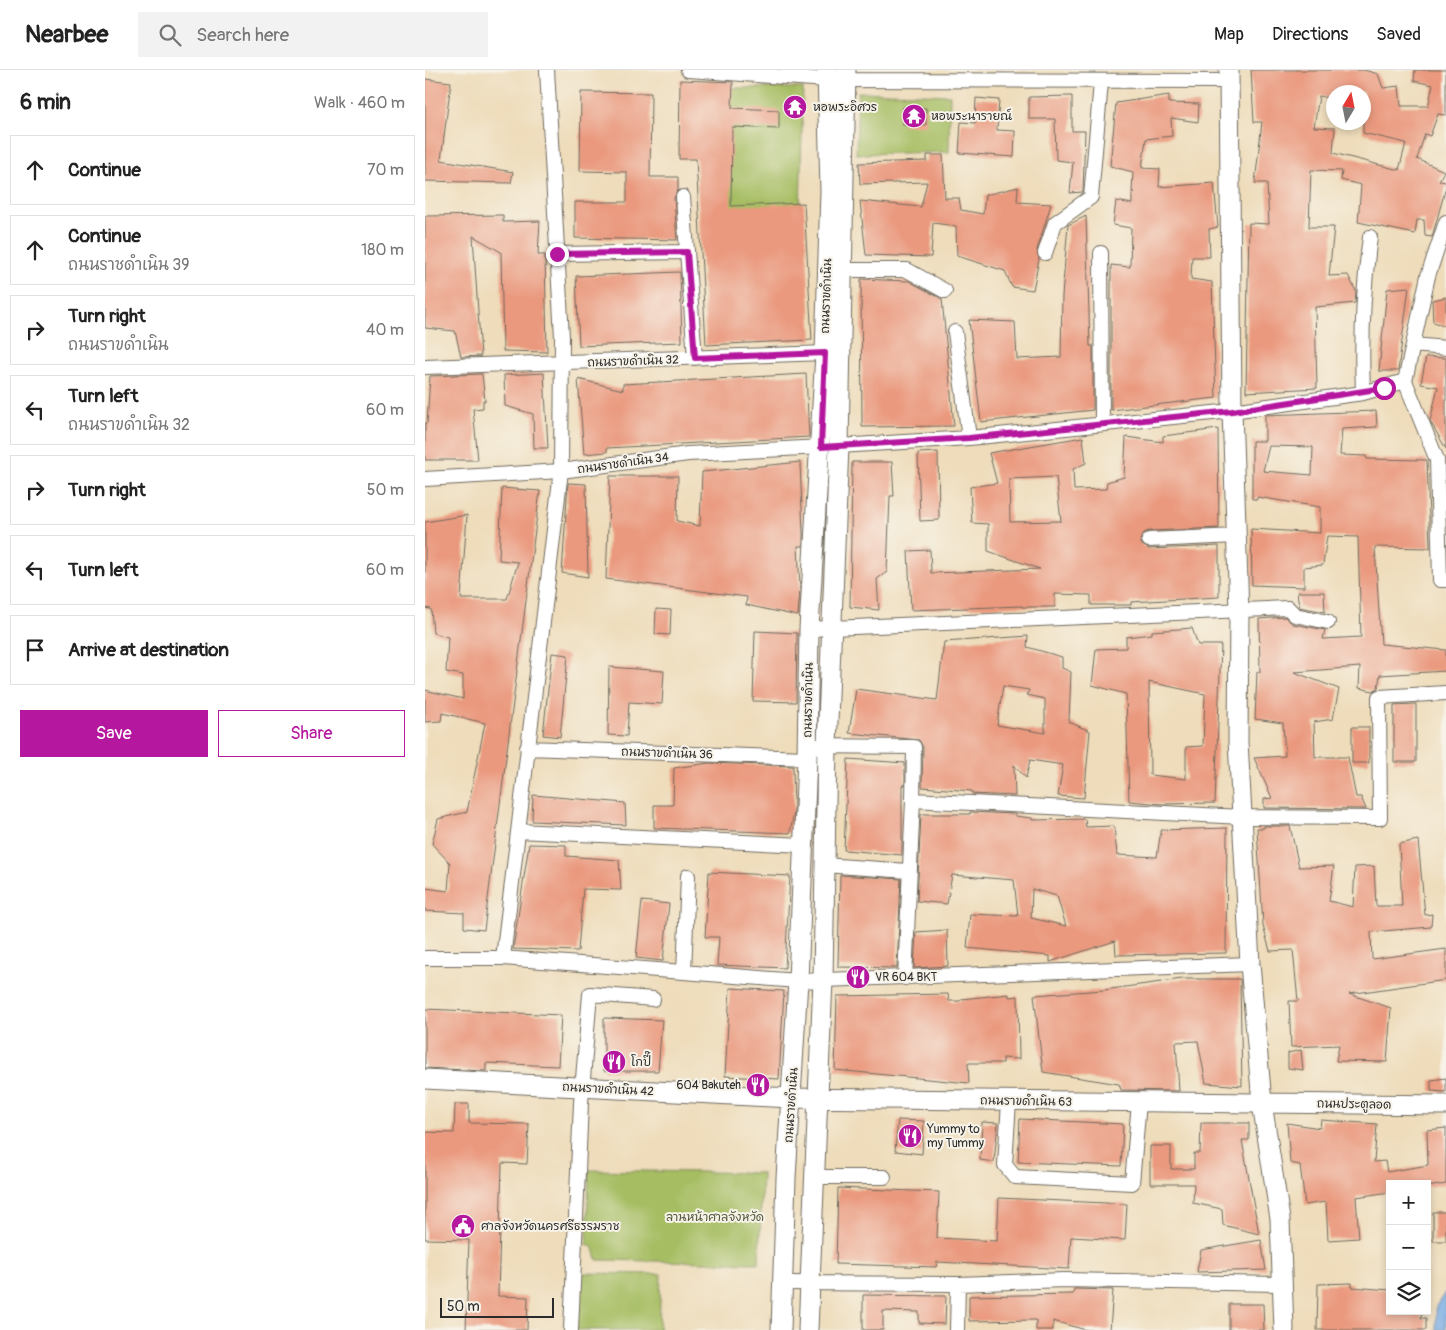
<!DOCTYPE html>
<meta charset="utf-8">
<style>
body{margin:0;font-family:Pangolin,"Playpen Sans Thai",sans-serif;background:#f2f2f2;color:#222}
.controls{position:absolute;right:15px;bottom:15px;display:grid;overflow:hidden;border-radius:0px;box-shadow:0 2px 8px #0003}
.controls button{width:45px;height:45px;display:grid;place-items:center;padding:0;border:0;border-bottom:1px solid #e0e0e0;background:#fff;color:#222;font:25px sans-serif}
.compass{position:absolute;left:901px;top:15px;width:45px;height:45px;border-radius:50%;background:#fff;box-shadow:0 2px 8px #0003;rotate:10deg}
.scale{position:absolute;left:15px;bottom:12px;width:114px;box-sizing:border-box;padding-left:5px;border:2px solid #2b2b2b;border-top:0;font-size:14px;line-height:18px;white-space:nowrap;color:#2b2b2b;-webkit-text-stroke:4px #f7f3e8;paint-order:stroke}
.stop{position:absolute;width:15px;height:15px;margin:-11px;border:4px solid #b5179e;border-radius:50%;background:#fff}
.stop.end{background:#b5179e;border-color:#fff;box-shadow:0 1px 5px #0008}
.list{margin:0;padding:0;list-style:none}
h2{display:flex;justify-content:space-between;align-items:center;height:65px;margin:0;padding:0 20px;font-size:21px}
h2 small{font-size:16px;font-weight:400;color:#767676}
.list li{display:grid;grid-template-columns:32px 1fr auto;gap:15px;align-items:center;box-sizing:border-box;height:70px;margin:0 10px 10px;padding:0 10px;border:1px solid #e0e0e0;border-radius:0px}
.list b{display:block;font-size:19px;white-space:nowrap}
.list p{margin:0;font-size:16px;white-space:nowrap;color:#767676}
.list em{font-size:16px;font-style:normal;color:#767676}
.actions{display:flex;gap:10px;padding:15px 20px}
.actions a{flex:1;padding:11px 0;border:1px solid #b5179e;border-radius:0px;text-align:center;font-size:18px;color:#b5179e}
.actions .main{background:#b5179e;color:#fff}
.icon{flex:none;width:28px;height:28px;fill:none;stroke:currentColor;stroke-width:2;stroke-linecap:round;stroke-linejoin:round}
.map{position:relative;flex:none;width:1021px;height:1260px;overflow:hidden}
header{display:flex;align-items:center;gap:30px;box-sizing:border-box;height:70px;padding:0 25px;background:#fff;border-bottom:1px solid #e0e0e0}
header strong{font-size:24px}
nav{display:flex;gap:28px;margin-inline-start:auto;font-size:18px}
.search{width:350px;height:45px;background:#f2f2f2;display:flex;align-items:center;gap:12px;box-sizing:border-box;padding:0 18px;border-radius:0px;color:#767676;font-size:19px}
main{display:flex}
aside{flex:1;background:#fff}
.map>svg:first-child{display:block}
.green{fill:#a6bd62;stroke:#687446}
.water{fill:#76aae3;stroke:#506a87}
.building{fill:#ea997e;fill-rule:evenodd}
.lines{fill:none;stroke-linecap:round;stroke-linejoin:round}
.street-casing{stroke:#6f695d;stroke-width:16}
.secondary-casing{stroke:#6f695d;stroke-width:21}
.street{stroke:#fff;stroke-width:14}
.secondary{stroke:#fff;stroke-width:19}
.route{stroke:#b5179e;stroke-width:6}
.labels{text-anchor:middle;stroke-width:4;stroke-linejoin:round;paint-order:stroke}
.poi-label{font-size:12px;fill:#2b2b2b;stroke:#f7f3e8;text-anchor:start}
.street-label{font-size:12px;fill:#2b2b2b;stroke:#f7f3e8}
.park-label{font-size:12px;fill:#50573c;stroke:#f7f3e8}
</style>
<header>
<strong>Nearbee</strong>
<div class="search"><svg class="icon" aria-label="search" viewBox="0 0 24 24"><circle cx="10" cy="10" r="6"/><path d="M15 15l6 6"/></svg>Search here</div>
<nav><a>Map</a><a>Directions</a><a>Saved</a></nav>
</header>
<main>
<aside>
<h2>6 min<small>Walk · 460 m</small></h2>
<ul class="list">
<li><svg class="icon" aria-label="ahead" viewBox="0 0 24 24"><path d="M12 20V5M6 11l6-6 6 6"/></svg><div><b>Continue</b></div><em>70 m</em></li>
<li><svg class="icon" aria-label="ahead" viewBox="0 0 24 24"><path d="M12 20V5M6 11l6-6 6 6"/></svg><div><b>Continue</b><p>ถนนราชดำเนิน 39</p></div><em>180 m</em></li>
<li><svg class="icon" aria-label="right" viewBox="0 0 24 24"><path d="M7 20v-9h11M14 6l5 5-5 5"/></svg><div><b>Turn right</b><p>ถนนราขดำเนิน</p></div><em>40 m</em></li>
<li><svg class="icon" aria-label="left" viewBox="0 0 24 24"><path d="M17 20v-9H6M10 6l-5 5 5 5"/></svg><div><b>Turn left</b><p>ถนนราขดำเนิน 32</p></div><em>60 m</em></li>
<li><svg class="icon" aria-label="right" viewBox="0 0 24 24"><path d="M7 20v-9h11M14 6l5 5-5 5"/></svg><div><b>Turn right</b></div><em>50 m</em></li>
<li><svg class="icon" aria-label="left" viewBox="0 0 24 24"><path d="M17 20v-9H6M10 6l-5 5 5 5"/></svg><div><b>Turn left</b></div><em>60 m</em></li>
<li><svg class="icon" aria-label="arrive" viewBox="0 0 24 24"><path d="M6 21V4h12l-3 4 3 4H6"/></svg><div><b>Arrive at destination</b></div></li>
</ul>
<div class="actions"><a class="main">Save</a><a>Share</a></div>
</aside>
<div class="map">
<svg width="1021" height="1260" viewBox="0 0 1021 1260">
<rect width="100%" height="100%" fill="#f7f3e8"/>
<filter id="ink" filterUnits="userSpaceOnUse"><feTurbulence type="fractalNoise" baseFrequency=".02" numOctaves="2"/><feDisplacementMap in="SourceGraphic" scale="10" xChannelSelector="R" yChannelSelector="G"/><feConvolveMatrix kernelMatrix="1 2 1 2 8 2 1 2 1" color-interpolation-filters="sRGB"/></filter>
<filter id="wash" filterUnits="userSpaceOnUse"><feTurbulence type="fractalNoise" baseFrequency=".0096" numOctaves="4" result="noise"/><feDisplacementMap in="SourceGraphic" scale="20" xChannelSelector="R" yChannelSelector="G"/><feGaussianBlur stdDeviation="1.12" result="paint"/><feColorMatrix in="noise" values="0 0 0 0 0 0 0 0 0 0 0 0 0 0 0 0 0 1.4 0 .05"/><feComposite in="paint" operator="in"/></filter>
<g filter="url(#wash)">
<rect width="100%" height="100%" fill="#eedcba"/>
<path class="green" d="M301 18H378L375 143 300 141Z
M433 22 525 25 524 82 431 84Z
M164 1100 337 1103 334 1193 172 1190 169 1178 162 1174Z
M148 1203 236 1204 234 1260H146Z"/>
<path class="water" d="M1021 1221V1260H1011V1236Z"/>
<g id="blocks">
<path class="building" d="M826 0H939L953 4 958 18 974 16 976 36H1003L1008 15 989 11 990 0H1021V45L1013 44 1005 66 1000 64 992 89 1019 101 1014 111 1021 112V117L1007 167 1000 166 999 150H992L990 164 933 152 936 115 916 110 917 101 886 100 884 157H909L904 206 923 205 931 221 930 233 890 237 892 318 821 322 824 153 844 154 842 113H830L837 52H829ZM908 22H938V63L981 73 974 100 908 83 910 58 889 57 894 26 908 29Z
M0 9 26 12 16 90 88 102 86 113 0 111Z
M255 10 308 12 307 38 354 40V59L307 57 306 136 379 133 387 270 281 275 271 89H254Z
M156 22 226 23 225 107H253V120L249 128 252 170 150 168V132H202V102L155 101Z
M744 25V33L774 34 773 52 746 48 747 66 721 69 717 98 735 99 734 117 789 113 793 157 784 159 785 187H767L766 209 787 212 791 328 686 340V195L705 197 706 158 688 155 691 131 707 134V123L710 122H707L708 102 685 96 691 33Z
M647 26V61H660L658 122 645 123 648 92 631 90 630 49H604V27Z
M551 28 574 30 572 60 590 61 589 87 534 83 536 52 550 53Z
M478 37 501 38V55H478Z
M502 85H518L520 128H534L536 140 558 144 560 125 593 117 592 132 626 134 612 180 614 189 608 220 587 217 580 201 532 186 531 156 508 153 506 187 441 185 435 131 496 137 502 112 435 114 434 93 502 91Z
M78 145V152L115 151 113 185H120L122 282 78 281 76 182 48 166 56 286 36 287 30 261 0 258V146Z
M661 146 665 276H668V340L556 352 544 250 590 252 592 289 636 287 637 226 643 155Z
M255 202 257 272 154 276 151 206Z
M436 209 484 211 517 229 529 356 437 357Z
M984 217 973 301H954L962 219Z
M1021 227V256L1008 252 1007 230Z
M1001 287 1021 288V379L1005 351 1013 317 996 314Z
M119 303 123 378H109L108 344 80 336 79 305Z
M57 304 60 331 58 330V338L48 339 53 390H0V353H2L5 306Z
M381 304 384 367 182 378V382L159 384 153 309 198 320V314Z
M951 341 952 357 917 359 915 385 941 386 942 389 1002 390 1005 478 950 477 956 574 1021 580V601L955 605 953 618 948 621 934 618 935 597 869 602 914 619 908 649 889 652 890 687H923L931 727H936L941 739 839 738V729L847 728 829 688 860 686 858 653 830 649 832 602H835L834 549 860 547 868 554 900 560 898 569 936 567 933 467 902 466 898 495 879 497V517L827 515 826 459 895 463V437L832 427V429H827V371H840V345ZM844 376 888 377 887 405 838 401Z
M793 359 794 458 724 461 719 463 715 470 717 475 724 479 794 476V527L706 532V535H666V525L630 524V537H597V536L486 540 483 481 505 480 506 503 615 499 563 481V454L547 453 545 417 572 413 564 383 658 367 661 393 648 399 649 420 681 419 682 412 699 407 701 367 738 372V366ZM631 407 636 451 585 452 584 409Z
M513 382 514 450 495 451 493 383Z
M375 392 378 463V476H373L375 518 373 546 321 535 322 527 181 509 185 406H253L252 451 275 456 277 402Z
M427 392H467L469 426H465L462 502 452 509 454 540 425 537Z
M143 413 161 414 163 507 137 503Z
M77 418 115 421 59 860 39 858V843L0 841V818L23 821 25 793 7 774 13 749 42 742 60 653 17 643 16 651 0 652V620L38 629V605L21 602 23 567 8 563 6 539 0 538V452L42 445 36 529H82L93 492 74 490Z
M872 522H899L900 542 874 537Z
M231 539 246 540 245 565 230 564Z
M767 558 773 575H796L790 733 737 734 704 731 701 624 667 615 671 579 701 578V567L727 564V561ZM724 612 780 624 778 676 761 677V709L725 705Z
M330 561 372 563 371 632 328 631Z
M603 566 602 577 637 587V598L646 602 644 652 665 661 659 728 633 726 638 695 605 690 601 708 589 695 590 726 547 724V721L497 717 498 677 494 670 424 663 431 619 512 630 519 572ZM578 616 604 620 602 625 620 629V663L572 655Z
M127 583 143 585 135 667 118 665Z
M184 597 239 601 237 634 204 632 202 666 183 665Z
M991 634V692H969V635Z
M927 657H944V693H927Z
M423 689 480 693V715H477V785L419 780Z
M284 693 368 696 369 742 365 763 229 758V735H248L249 698Z
M108 725 200 733 201 755 107 751Z
M545 742 590 744V746L607 748V750L660 749 661 757 689 756 692 785 732 787 736 760 802 758 801 883 691 885 690 871 625 892V886L542 878 545 844 593 846 589 810 527 805 522 834 492 831 496 744H545ZM607 819 632 826 641 856 606 848Z
M839 756H865L874 797 909 796 904 831 928 837 930 797 949 796 951 836H977L974 774 993 770 1000 845 1007 844 1006 857 946 862 947 889 1021 879V910L924 924 966 938 962 992 911 991 914 975 866 977 864 931H873L868 880 845 881 838 856 832 758H839Z
M104 774 141 775V786L194 790 196 820 158 819 153 881 88 879Z
M284 802 365 806 360 898 292 895 294 867H280Z
M415 805 476 809 472 898 413 897Z
M217 831 244 834 238 891 211 888Z
M522 860 523 896 489 898 491 862Z
M757 909H815L817 1016 781 1013 773 971 751 972 754 1021 696 1020 694 1014 618 1002 609 925 679 920Z
M305 918 359 921 354 1009 300 1006Z
M523 924 524 931H535L536 929 584 924V927L593 926 594 989 578 988V993H543L544 1013 410 1000 412 926Z
M0 939 136 945 133 996 61 993V1001L0 998Z
M179 948 237 950 233 1001H179Z
M876 980 878 1000 863 998V983Z
M1021 1008V1022L1006 1021V1010Z
M30 1034H44V1053L104 1054 102 1094 77 1093 73 1226 103 1227 102 1260H41L44 1170 0 1169V1062L29 1063Z
M595 1049 698 1054 696 1096 593 1092Z
M473 1050 499 1051 497 1084 470 1081Z
M896 1050 952 1054 949 1092 960 1091 962 1102 1003 1095 1002 1060 1021 1058V1114L1002 1117V1114H965V1122L931 1127 934 1168 903 1170 901 1132 880 1135 875 1095 865 1093 862 1053 895 1058Z
M557 1052 573 1053 569 1092 555 1090Z
M776 1053H824V1070H817L834 1164 798 1155 797 1139 768 1133 769 1114H725V1076H746V1099H769V1083H775Z
M413 1118 514 1122 512 1168 572 1171 574 1128 702 1134 700 1170 646 1167 644 1199 512 1192 511 1197 411 1194Z
M1008 1142H1021V1171H1008Z
M836 1170 841 1200 772 1202 776 1180Z
M927 1213V1217L965 1220V1241H997L996 1248H1001V1260H892L893 1214Z
M649 1219 688 1220 685 1260H661L628 1251V1260H611V1250L544 1251V1226L648 1224Z
M438 1225 521 1226 520 1254 494 1253V1242L458 1241V1260H438Z
M804 1234H838L839 1260H804Z"/>
</g>
</g>
<g filter="url(#ink)">
<use href="#blocks" fill-opacity="0" stroke="#6f695d" stroke-width="1"/>
<g class="lines">
<g class="street-casing">
<path id="street" d="M263 0 402 10 804 11
M258 127 270 288
M1021 152 1003 206 980 311 1012 390 1015 510H1021
M620 183 630 153 666 127 676 12
M676 183 677 354
M132 184 262 182
M408 200H482L520 221
M530 262 544 368
M988 275 1021 278
M0 297 400 283
M938 323C936 271 938 219 945 167
M414 376 544 368 807 341 938 323 980 311
M0 409 136 401 263 384 396 377
M724 470 812 466
M384 559 863 538 870 545 903 552
M382 676 489 677 488 730
M102 678 382 688
M93 761 379 775
M399 795 483 801
M0 888H78L373 911 825 894
M78 888 136 401 137 267 122 0
M259 902 263 806
M480 908 488 730 817 747 955 748 954 627 1021 623
M584 1031 580 1095 590 1107 707 1113 714 1032
M390 1107H459
M357 1213 533 1214 639 1210 857 1214
M146 1260 156 1033 165 924 228 929
M532 1260 533 1214"/>
</g>
<g class="secondary-casing">
<path id="secondary" d="M804 0 807 341 814 541 813 671 825 894 837 1033 855 1149 859 1260
M0 1009 366 1028 1021 1035
M356 1260 361 1108 373 911 382 688 384 559 400 283 405 121 402 0
M383 1260 398 910 402 676 414 376 421 0"/>
</g>
<use href="#street" class="street"/>
<use href="#secondary" class="secondary"/>
</g>
</g>
<g class="lines" filter="url(#ink)">
<path class="route" d="M132 184 262 182 270 288 400 283 396 377 544 368 807 341 959 318"/>
</g>
<defs>
<g id="temple-disc" transform="scale(1.25)"><circle r="9.5" fill="#b5179e" stroke="#f7f3e8"/><path d="M0-6L5-2H3V0L6.5 2.5H4V6H1.5V3h-3V6H-4V2.5H-6.5L-3 0V-2H-5Z" fill="#fff"/></g>
<g id="restaurant-disc" transform="scale(1.25)"><circle r="9.5" fill="#b5179e" stroke="#f7f3e8"/><path d="M-5-6h1v4h1v-4h1v4h1v-4h1v5L-1.5 .5V6h-2V.5L-5-1ZM5-6V6H3V1.5H1.5Q1.5-4 5-6Z" fill="#fff"/></g>
<g id="civic-disc" transform="scale(1.25)"><circle r="9.5" fill="#b5179e" stroke="#f7f3e8"/><path d="M-.6-6.5H3V-4.5H.6V-3L4-1V1h2V6H-6V1h2V-1L-.6-3ZM-1.2 2.5V6h2.4V2.5Z" fill="#fff"/></g>
</defs>
<g fill-rule="evenodd">
<use href="#temple-disc" x="370" y="37"/>
<use href="#temple-disc" x="489" y="46"/>
<use href="#restaurant-disc" x="433" y="907"/>
<use href="#restaurant-disc" x="189" y="992"/>
<use href="#restaurant-disc" x="333" y="1015"/>
<use href="#restaurant-disc" x="485" y="1066"/>
<use href="#civic-disc" x="38" y="1156"/>
</g>
<g class="labels">
<g class="poi-label">
<text x="388" y="41">หอพระอิศวร</text>
<text x="506" y="50">หอพระนารายณ์</text>
<text x="450" y="911">VR 604 BKT</text>
<text x="206" y="996">โกปี๊</text>
<text x="316" y="1019" text-anchor="end">604 Bakuteh</text>
<text x="502" y="1063">Yummy to<tspan x="502" dy="14">my Tummy</tspan></text>
<text x="56" y="1160">ศาลจังหวัดนครศรีธรรมราช</text>
</g>
<g class="street-label">
<text transform="translate(401 226) rotate(-88)" y="4">ถนนราขดำเนิน</text>
<text transform="translate(208 291) rotate(-2)" y="4">ถนนราขดำเนิน 32</text>
<text transform="translate(198 393) rotate(-8)" y="4">ถนนราชดำเนิน 34</text>
<text transform="translate(383 630) rotate(-89)" y="4">ถนนราขดำเนิน</text>
<text transform="translate(242 683) rotate(2)" y="4">ถนนราขดำเนิน 36</text>
<text transform="translate(183 1019) rotate(3)" y="4">ถนนราขดำเนิน 42</text>
<text transform="translate(601 1031) rotate(1)" y="4">ถนนราขดำเนิน 63</text>
<text transform="translate(929 1034) rotate(1)" y="4">ถนนประตูลอด</text>
<text transform="translate(366 1035) rotate(-86)" y="4">ถนนราขดำเนิน</text>
</g>
<g class="park-label">
<text x="290" y="1151">ลานหน้าศาลจังหวัด</text>
</g>
</g>
</svg>
<div class="controls">
<button>+</button>
<button>−</button>
<button><svg class="icon" aria-label="layers" viewBox="0 0 24 24"><path d="M12 4l9 5-9 5-9-5zM3 14l9 5 9-5"/></svg></button>
</div>
<svg class="compass" viewBox="-18 -18 36 36"><path d="M0-13l5 13h-10z" fill="#e53935"/><path d="M0 13l5-13h-10z" fill="#767676"/></svg>
<div class="scale">50 m</div>
<div class="stop" style="left:959px;top:318px"></div>
<div class="stop end" style="left:132px;top:184px"></div>
</div>
</main>
